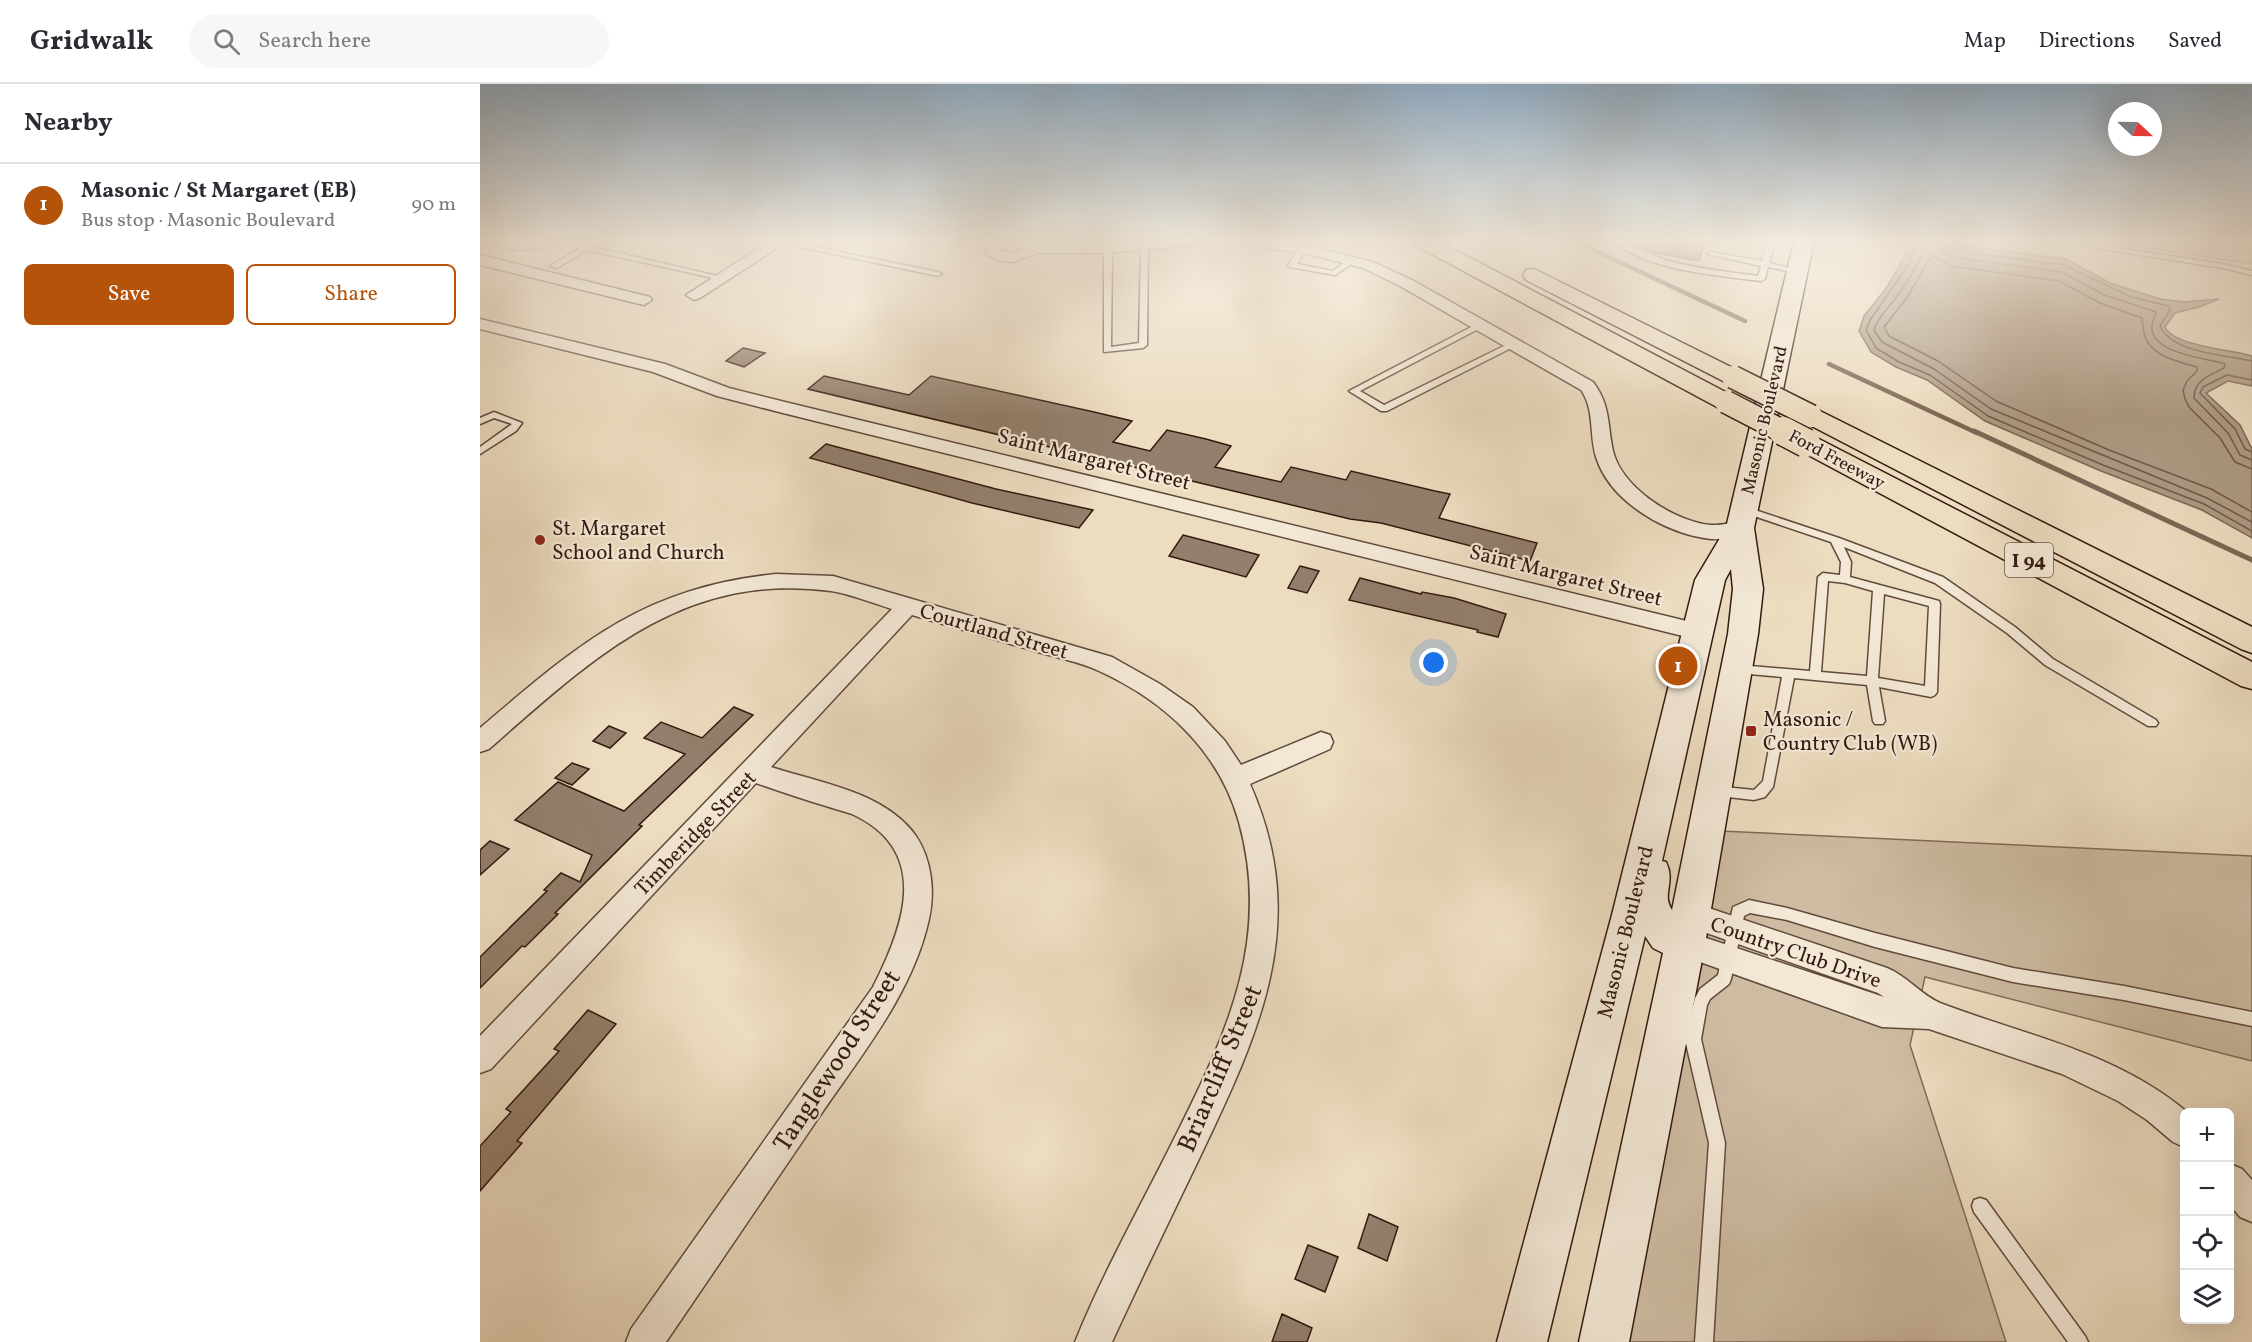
<!DOCTYPE html>
<meta charset="utf-8">
<style>
body{margin:0;font-family:Vollkorn,serif;background:#f7f7f7;color:#2b2b33}
.controls{position:absolute;right:18px;bottom:18px;display:grid;overflow:hidden;border-radius:9px;box-shadow:0 6px 24px #0002}
.controls button{width:54px;height:54px;display:grid;place-items:center;padding:0;border:0;border-bottom:2px solid #e1e1e2;background:#fff;color:#2b2b33;font:30px sans-serif}
.compass{position:absolute;left:1628px;top:18px;width:54px;height:54px;border-radius:50%;background:#fff;box-shadow:0 6px 24px #0002;rotate:112deg}
.you{position:absolute;left:954px;top:579px;width:21px;height:21px;margin:-15px;border:4px solid #fff;border-radius:50%;background:#1a73e8;box-shadow:0 0 0 9px #1a73e833}
.badge{display:grid;place-items:center;width:39px;height:39px;border-radius:50%;background:#b45309;color:#fff;font-size:20px;font-weight:700}
.pin{position:absolute;translate:-50% -50%;border:3px solid #fff;box-shadow:0 2px 6px #0006}
.list{margin:0;padding:0;list-style:none}
h2{display:flex;justify-content:space-between;align-items:center;height:78px;margin:0;padding:0 24px;font-size:26px}
h2 small{font-size:20px;font-weight:400;color:#7c7c81}
.list li{display:grid;grid-template-columns:39px 1fr auto;gap:18px;align-items:center;box-sizing:border-box;height:84px;padding:0 24px;border-top:2px solid #e1e1e2}
.list b{display:block;font-size:22px;white-space:nowrap}
.list p{margin:0;font-size:20px;white-space:nowrap;color:#7c7c81}
.list em{font-size:20px;font-style:normal;color:#7c7c81}
.actions{display:flex;gap:12px;padding:18px 24px}
.actions a{flex:1;padding:14px 0;border:2px solid #b45309;border-radius:9px;text-align:center;font-size:21px;color:#b45309}
.actions .main{background:#b45309;color:#fff}
.icon{flex:none;width:33px;height:33px;fill:none;stroke:currentColor;stroke-width:2;stroke-linecap:round;stroke-linejoin:round}
.map{position:relative;flex:none;width:1772px;height:1258px;overflow:hidden}
header{display:flex;align-items:center;gap:36px;box-sizing:border-box;height:84px;padding:0 30px;background:#fff;border-bottom:2px solid #e1e1e2}
header strong{font-size:28px}
nav{display:flex;gap:33px;margin-inline-start:auto;font-size:21px}
.search{width:420px;height:54px;background:#f7f7f7;display:flex;align-items:center;gap:15px;box-sizing:border-box;padding:0 21px;border-radius:33px;color:#7c7c81;font-size:22px}
main{display:flex}
aside{flex:1;background:#fff}
.map>svg:first-child{display:block}
.green{fill:#cdbba2;stroke:#806a59;stroke-width:1.5}
.water{fill:#ad9a84;stroke:#7c6756;stroke-width:1.5}
.lines{fill:none;stroke-linecap:round;stroke-linejoin:round}
.shore{stroke:#705a4a;stroke-width:1.5}
.stream-far1{stroke:#7c6756;stroke-width:4.5}
.stream{stroke:#7c6756;stroke-width:5}
.building{fill:#937f6c;stroke:#331a10;stroke-width:1.5}
.service-casing{stroke:#614a3c;stroke-width:3}
.minor-casing{stroke:#614a3c;stroke-width:3}
.secondary-casing{stroke:#331a10;stroke-width:3}
.motorway-casing{stroke:#331a10;stroke-width:3}
.service{fill:#f3e8d6;fill-rule:evenodd}
.minor{fill:#f3e8d6;fill-rule:evenodd}
.secondary{fill:#f3e8d6;fill-rule:evenodd}
.motorway{fill:#ecdcc0;fill-rule:evenodd}
.motorway-bridge-far1-casing{stroke:#331a10;stroke-width:25;stroke-linecap:butt}
.motorway-bridge-casing{stroke:#331a10;stroke-width:31;stroke-linecap:butt}
.motorway-bridge-far1{stroke:#ecdcc0;stroke-width:22}
.motorway-bridge{stroke:#ecdcc0;stroke-width:28}
.poi-dot{fill:#8f2418;stroke:#f3e8d6;stroke-width:2}
.labels{text-anchor:middle;stroke-width:4.5;stroke-linejoin:round;paint-order:stroke}
.far-street-label{font-size:18px;fill:#331a10;stroke:#f3e8d6}
.shield{fill:#f3e8d6;stroke:#6d584b;stroke-width:1.5}
.shield-label{font-size:20px;font-weight:bold;fill:#331a10}
.street-label{font-size:21px;fill:#331a10;stroke:#f3e8d6}
.poi-label{font-size:21px;fill:#331a10;stroke:#f3e8d6;text-anchor:start}
.near-street-label{font-size:26px;fill:#331a10;stroke:#f3e8d6}
</style>
<header>
<strong>Gridwalk</strong>
<div class="search"><svg class="icon" aria-label="search" viewBox="0 0 24 24"><circle cx="10" cy="10" r="6"/><path d="M15 15l6 6"/></svg>Search here</div>
<nav><a>Map</a><a>Directions</a><a>Saved</a></nav>
</header>
<main>
<aside>
<h2>Nearby<small></small></h2>
<ul class="list">
<li><span class="badge">1</span><div><b>Masonic / St Margaret (EB)</b><p>Bus stop · Masonic Boulevard</p></div><em>90 m</em></li>
</ul>
<div class="actions"><a class="main">Save</a><a>Share</a></div>
</aside>
<div class="map">
<svg width="1772" height="1258" viewBox="0 0 1772 1258">
<rect width="100%" height="100%" fill="#ecdcc0"/>
<filter id="stains"><feTurbulence type="fractalNoise" baseFrequency=".00333" numOctaves="4"/><feColorMatrix values="0 0 0 0 .2 0 0 0 0 .09 0 0 0 0 .02 0 0 0 .5 -.17"/></filter>
<radialGradient id="worn" r=".72"><stop offset=".6" stop-color="#630" stop-opacity="0"/><stop offset="1" stop-color="#630" stop-opacity=".3"/></radialGradient>
<path class="green" d="M1621 157H1772V180Z
M1241 747 1772 772V977L1445 893 1430 961 1526 1258H1144Z"/>
<path class="water" d="M1436 157H1452L1586 175 1630 199 1680 215 1704 218 1739 215 1719 223 1695 229 1685 243C1695 263 1751 265 1772 272V302L1748 297 1726 309 1760 341 1772 365V454L1722 426 1621 387 1505 337 1447 296 1416 283 1391 268 1379 247 1384 232 1407 203 1432 159Z"/>
<g class="lines">
<path class="shore" d="M1438 157 1429 180 1390 236 1386 246 1396 264 1419 278 1450 291 1508 332 1623 381 1724 420 1772 447
M1446 157C1442 175 1429 196 1418 211 1410 223 1398 232 1394 246L1402 258 1454 285 1511 325 1727 414 1772 438
M1460 157 1463 167 1471 173 1582 188 1624 211 1676 228C1675 233 1672 237 1672 242 1670 270 1727 274 1745 280L1744 284C1730 291 1714 296 1714 314L1748 349 1760 371 1772 376
M1468 157 1469 163 1473 166 1584 181 1651 213 1689 222 1690 226 1680 242C1692 269 1745 271 1772 277
M1772 296 1747 291 1723 303 1720 309 1755 345 1765 365 1772 368
M1772 385 1755 378 1740 354 1709 323 1705 315 1703 306 1707 297 1717 287V283C1699 278 1673 273 1665 253 1663 247 1663 240 1662 234L1620 219 1579 197 1471 182 1452 171 1426 215 1404 243 1409 252 1458 277 1516 317 1629 366 1731 405 1772 428"/>
<path class="stream-far1" d="M1095 157 1265 237
M1349 280 1497 349"/>
<path class="stream" d="M1494 347 1772 476"/>
</g>
<path class="building" d="M1158 157H1225L1219 177 1173 168 1158 162Z
M263 264 285 269 264 283 246 277Z
M344 292 429 311 451 292 614 328 652 337 633 358 670 367 687 346 726 355 751 362 735 383 801 398 811 383 866 396 871 387 955 407 970 410 959 434 1057 459 1050 477 901 439 870 435 328 305Z
M346 360 516 405 613 426 599 444 492 419 330 374Z
M703 451 749 463 779 471 766 493 689 472Z
M820 482 839 487 827 509 808 504Z
M880 494 941 510 942 508 974 514 1026 530 1018 553 997 548 998 546 869 516Z
M254 623 273 631 159 741 162 742 75 829 78 830 45 863 42 862 0 904V873L67 807 64 806 81 789 100 798 112 771 35 736 78 698 144 727 205 670 164 654 181 638 222 654Z
M129 642 146 649 130 664 113 657Z
M92 679 109 685 92 701 75 694Z
M10 757 29 765 0 791V766Z
M108 926 136 940 37 1057 42 1059 0 1107V1062L31 1028 26 1025 79 967 74 965Z
M889 1130 918 1143 907 1177 878 1164Z
M828 1161 858 1173 845 1208 815 1195Z
M802 1230 832 1244 827 1258H792Z"/>
<g class="lines">
<g class="service-casing">
<path id="service" d="M1 157 40 161 78 157C57 169 22 168 1 157Z
M112 157H122L113 163 246 194 242 196 107 166 77 184 70 182Z
M307 157 458 188 462 190 458 192 296 158Z
M390 157H399L400 158 396 160Z
M823 157H831L817 180 853 187 870 174 877 176 855 191 809 183 808 181Z
M1131 157C1149 157 1171 172 1189 177 1218 185 1248 188 1278 192L1281 182 1227 170 1231 168 1282 177 1287 157H1295L1289 179 1321 187 1317 189 1288 183 1285 195 1281 197C1234 191 1171 187 1131 157Z
M1571 157H1592L1743 180 1772 187V191L1743 184Z
M1729 157H1749L1772 161V165Z
M661 161 668 163 667 261 663 264 624 268V165L628 163 632 165 631 263 659 259Z
M997 240 1004 242 880 307 904 321 1032 258 1039 260 907 327H901L869 307Z
M14 328 42 339 36 347 0 370V363L32 340 14 334 0 340V334Z
M1263 422 1359 454 1463 493 1535 543 1573 575 1676 636 1678 639 1676 642H1668L1565 581 1527 549 1455 499 1364 463 1371 478 1370 493 1459 517 1460 520 1457 608 1455 611 1451 613 1399 603 1405 637 1403 640H1395L1393 637 1387 601 1314 594 1293 703 1285 713 1274 716 1230 711 1229 707 1230 703 1235 702 1274 706 1283 697 1302 593 1258 589 1254 588 1252 585 1254 582 1258 581 1330 587 1338 493 1343 489 1360 491 1361 478 1351 458 1259 427 1258 425ZM1348 497 1365 499 1393 507 1387 592 1341 588ZM1404 510 1449 522 1445 602 1398 594Z
M1269 816 1307 824 1395 849 1533 884 1644 902 1772 928V942L1644 916 1533 898 1395 863 1307 836 1270 829 1264 832 1251 895 1249 900 1230 915 1227 921 1221 955 1245 1059 1233 1258H1215L1229 1059 1205 955 1215 914 1220 905 1238 891 1253 823Z
M1500 1114 1506 1116 1605 1252 1608 1258H1588L1494 1128 1492 1122 1494 1116Z"/>
</g>
<g class="minor-casing">
<path id="minor" d="M290 157H308L220 214 214 216 206 211Z
M509 157H524L519 166 533 169 543 164 546 157 628 161 664 157H723L716 161 628 169H557L533 178 522 177 507 171 504 164Z
M758 157H798L828 162 893 178 932 196 1113 298C1131 322 1127 340 1133 367 1142 404 1195 438 1231 441 1244 442 1255 436 1267 439L1270 444 1267 449C1256 452 1242 456 1231 455 1186 450 1130 418 1116 373 1109 350 1115 326 1101 306L920 202 883 184 828 170 765 161Z
M0 171 170 213 172 216 164 221 0 181Z
M0 235 185 280 249 304 309 319 1219 540 1227 542 1230 548 1227 554 1219 556 299 328 237 312 173 288 0 245Z
M296 490 353 492 632 573 680 600 713 623 745 657 761 681 841 648 850 651 853 658 850 665 770 700C832 840 779 949 718 1077 689 1137 660 1197 632 1258H595C624 1186 663 1118 697 1049 748 947 791 854 759 738 739 667 685 617 619 587 600 578 578 574 558 568 516 556 474 543 432 531L291 683C340 699 405 708 436 752 452 776 455 808 449 835 433 909 381 971 339 1033 288 1108 237 1183 186 1258H146L151 1245 393 903C424 842 452 767 372 730 364 727 354 725 346 722 322 715 299 707 276 699L11 985 0 989V952L412 525C392 519 371 510 351 507 202 487 111 576 9 665L0 668V644C99 560 161 504 296 490Z
M1211 818 1407 884C1427 892 1441 911 1460 919 1546 952 1634 967 1707 1028H1704V1063L1693 1058 1667 1036 1638 1017 1582 990 1449 945 1402 943 1195 869 1191 860 1195 851 1205 847 1404 913 1398 909 1201 840 1197 831 1201 822Z
M1750 1080 1762 1085 1772 1096V1138L1760 1133 1750 1121Z"/>
</g>
<g class="secondary-casing">
<path id="secondary" d="M1314 157H1334L1274 444 1283 505 1278 550 1225 860 1149 1258H1099L1183 869 1173 864 1165 852 1067 1258H1017L1132 831 1215 496 1246 444ZM1251 485 1253 505 1248 550 1192 826C1181 810 1196 799 1186 778L1182 777 1245 496Z"/>
</g>
<g class="motorway-casing">
<path id="motorway" d="M932 157H958L1255 313 1258 318 1255 323 1246 325 1237 323 935 161Z
M1054 185 1261 288 1265 293 1261 298 1253 300 1245 298 1046 196 1043 191 1046 186Z
M1331 324 1340 327 1772 543V569L1761 565 1322 337 1318 332 1322 327Z
M1326 351 1335 353 1772 578V605L1761 602 1317 365 1313 359 1317 353Z"/>
</g>
<use href="#service" class="service"/>
<use href="#minor" class="minor"/>
<use href="#secondary" class="secondary"/>
<use href="#motorway" class="motorway"/>
<g class="motorway-bridge-far1-casing">
<path id="motorway-bridge-far1" d="M1253 293 1331 332
M1246 318 1306 349"/>
</g>
<g class="motorway-bridge-casing">
<path id="motorway-bridge" d="M1303 347 1326 359"/>
</g>
<use href="#motorway-bridge-far1" class="motorway-bridge-far1"/>
<use href="#motorway-bridge" class="motorway-bridge"/>
</g>
<linearGradient id="sky" x2="0" y2="1"><stop stop-color="#90aac0"/><stop offset="0.47" stop-color="#f6efe3"/><stop offset="1" stop-color="#f6efe3" stop-opacity="0"/></linearGradient>
<rect width="1772" height="333" fill="url(#sky)"/>
<g class="poi-dot">
<circle cx="60" cy="456" r="6"/>
<rect x="1265" y="641" width="12" height="12" rx="3"/>
</g>
<g class="labels">
<g class="far-street-label">
<text transform="translate(1284 336) rotate(-77)" y="6">Masonic Boulevard</text>
<text transform="translate(1357 375) rotate(28)" y="6">Ford Freeway</text>
</g>
<rect class="shield" x="1525" y="459" width="48" height="34" rx="4.5"/>
<g class="shield-label">
<text x="1549" y="483">I 94</text>
</g>
<g class="street-label">
<text transform="translate(614 375) rotate(14)" y="7">Saint Margaret Street</text>
<text transform="translate(1086 491) rotate(14)" y="7">Saint Margaret Street</text>
<text transform="translate(514 547) rotate(16)" y="7">Courtland Street</text>
<text transform="translate(215 749) rotate(-46)" y="7">Timberidge Street</text>
<text transform="translate(1145 848) rotate(-76)" y="7">Masonic Boulevard</text>
<text transform="translate(1316 868) rotate(19)" y="7">Country Club Drive</text>
</g>
<g class="poi-label">
<text x="72" y="451">St. Margaret<tspan x="72" dy="24">School and Church</tspan></text>
<text x="1283" y="642">Masonic /<tspan x="1283" dy="24">Country Club (WB)</tspan></text>
</g>
<g class="near-street-label">
<text transform="translate(356 976) rotate(-57)" y="9">Tanglewood Street</text>
<text transform="translate(739 984) rotate(-67)" y="9">Briarcliff Street</text>
</g>
</g>
<rect width="100%" height="100%" filter="url(#stains)"/>
<rect width="100%" height="100%" fill="url(#worn)"/>
</svg>
<div class="controls">
<button>+</button>
<button>−</button>
<button><svg class="icon" aria-label="locate" viewBox="0 0 24 24"><circle cx="12" cy="12" r="6"/><path d="M12 2v4M12 18v4M2 12h4M18 12h4"/></svg></button>
<button><svg class="icon" aria-label="layers" viewBox="0 0 24 24"><path d="M12 4l9 5-9 5-9-5zM3 14l9 5 9-5"/></svg></button>
</div>
<svg class="compass" viewBox="-18 -18 36 36"><path d="M0-13l5 13h-10z" fill="#e53935"/><path d="M0 13l5-13h-10z" fill="#7c7c81"/></svg>
<div class="you"></div>
<div class="pin badge" style="left:1198px;top:582px">1</div>
</div>
</main>
